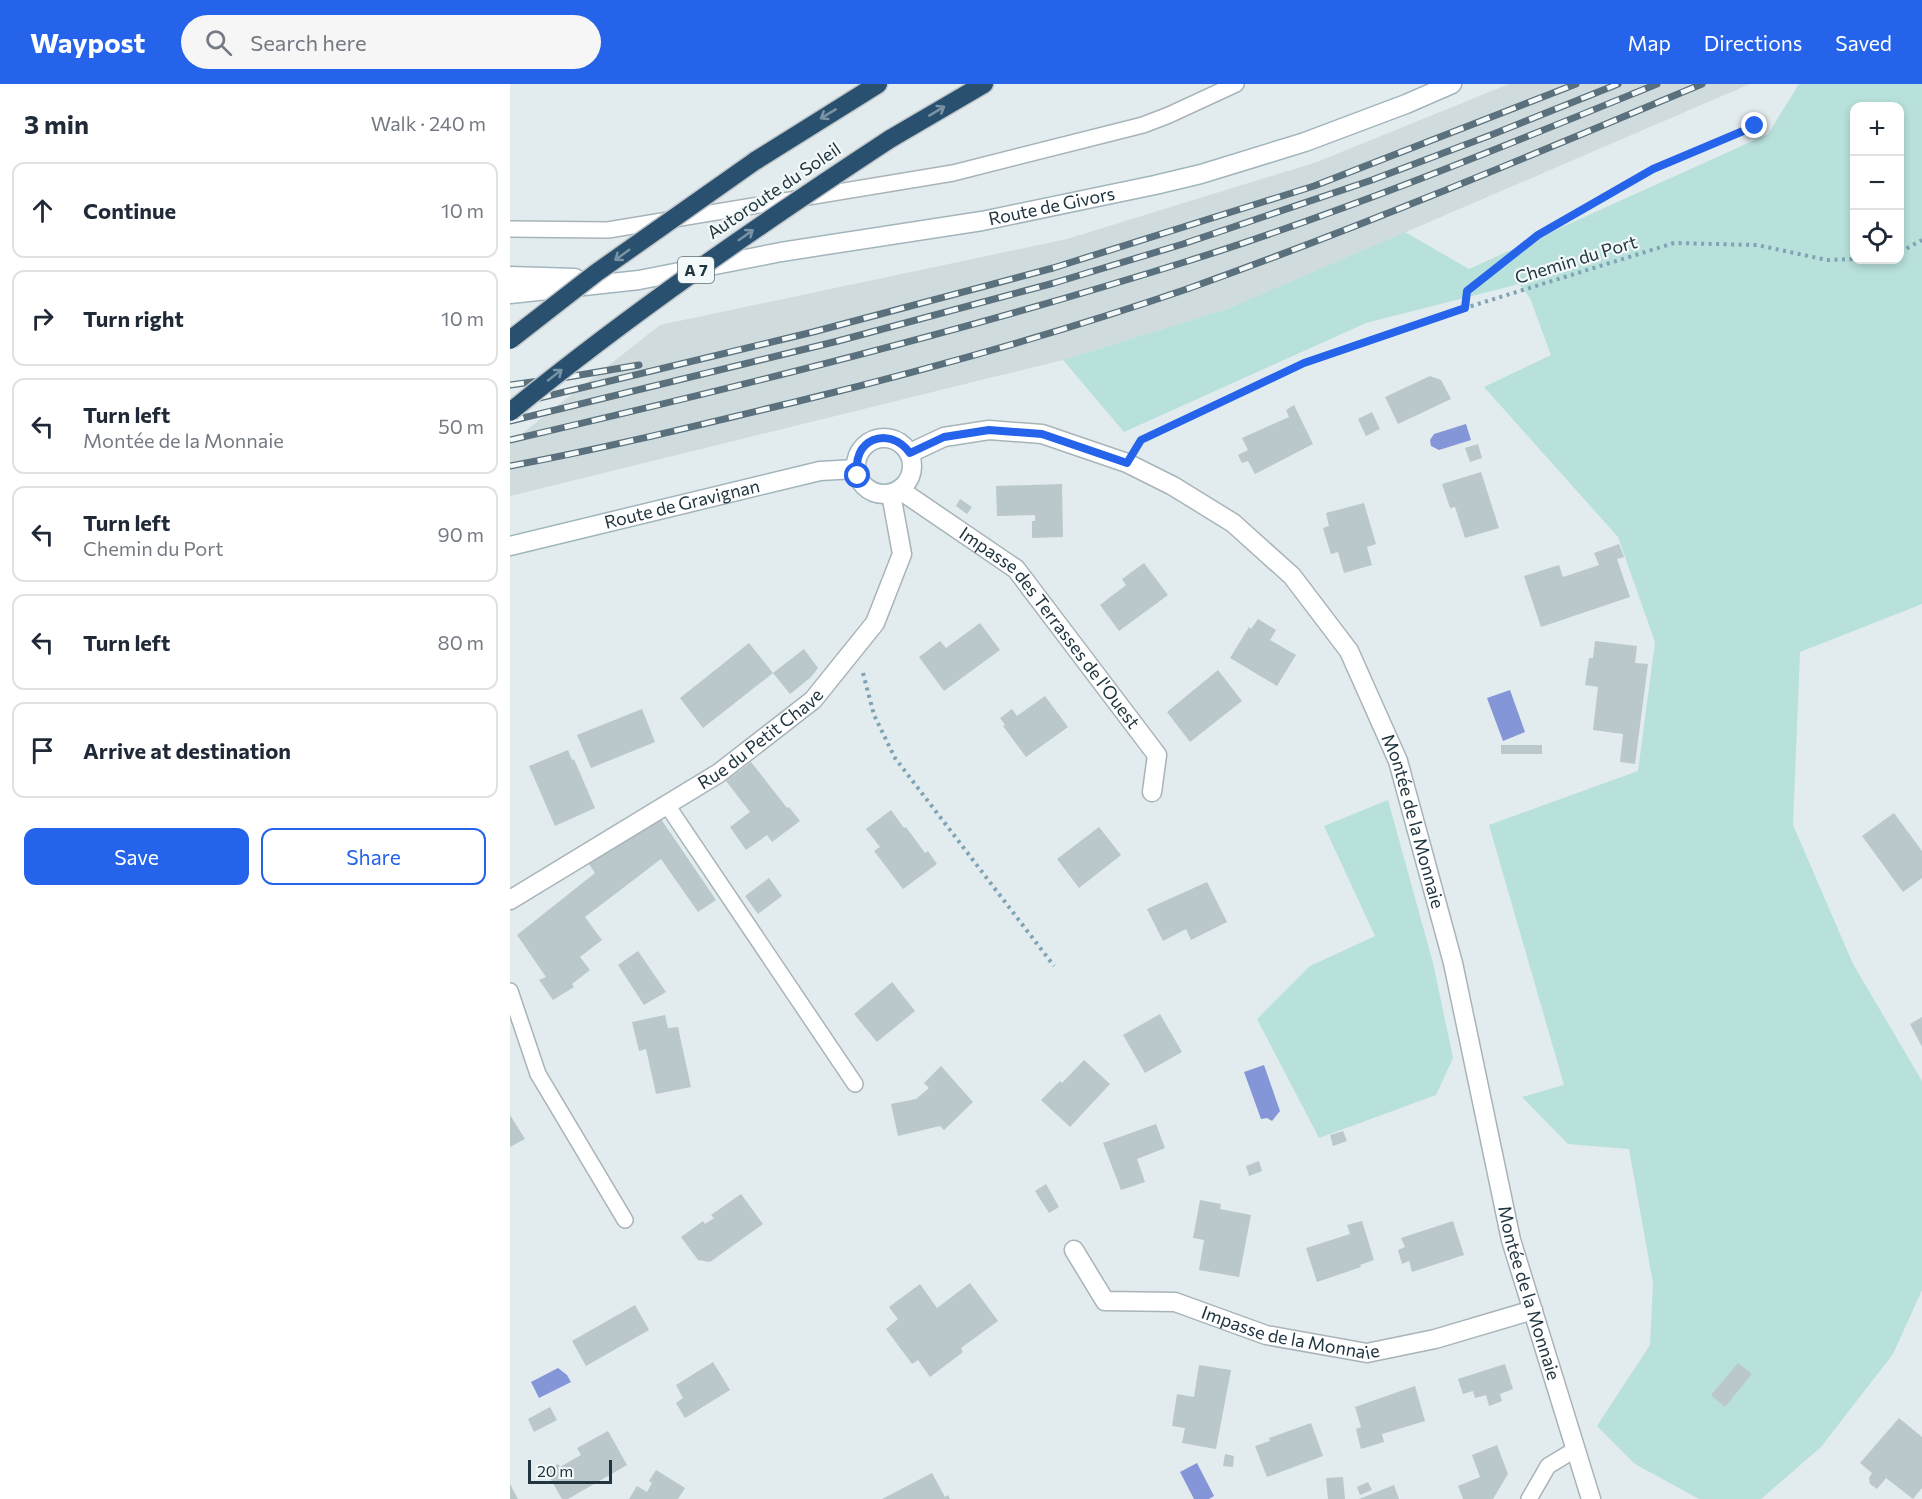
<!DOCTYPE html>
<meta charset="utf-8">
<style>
body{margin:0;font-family:Commissioner,sans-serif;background:#f6f6f7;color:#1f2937}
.controls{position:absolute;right:18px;top:18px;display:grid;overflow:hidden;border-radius:12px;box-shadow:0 3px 9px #0003}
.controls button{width:54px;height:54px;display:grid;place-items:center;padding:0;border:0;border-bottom:2px solid #e0e1e3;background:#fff;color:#1f2937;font:30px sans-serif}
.scale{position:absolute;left:18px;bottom:15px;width:84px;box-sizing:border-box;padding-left:6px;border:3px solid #203540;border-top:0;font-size:16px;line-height:21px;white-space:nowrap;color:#203540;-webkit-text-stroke:4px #f3f9f9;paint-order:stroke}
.stop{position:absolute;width:18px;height:18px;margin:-14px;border:4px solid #2563eb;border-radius:50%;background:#fff}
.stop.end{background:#2563eb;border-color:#fff;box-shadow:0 2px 6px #0008}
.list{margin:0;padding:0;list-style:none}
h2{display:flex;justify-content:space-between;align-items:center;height:78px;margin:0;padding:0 24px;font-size:26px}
h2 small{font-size:20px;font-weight:400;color:#747a83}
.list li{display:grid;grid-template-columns:39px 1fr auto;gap:18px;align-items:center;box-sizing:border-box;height:96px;margin:0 12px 12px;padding:0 12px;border:2px solid #e0e1e3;border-radius:12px}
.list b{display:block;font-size:22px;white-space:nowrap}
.list p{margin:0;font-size:20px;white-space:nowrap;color:#747a83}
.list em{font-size:20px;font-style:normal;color:#747a83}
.actions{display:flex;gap:12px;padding:18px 24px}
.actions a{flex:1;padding:14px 0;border:2px solid #2563eb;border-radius:12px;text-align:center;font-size:21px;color:#2563eb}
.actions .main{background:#2563eb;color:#fff}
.icon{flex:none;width:33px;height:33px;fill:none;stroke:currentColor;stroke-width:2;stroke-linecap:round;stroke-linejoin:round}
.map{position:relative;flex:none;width:1412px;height:1415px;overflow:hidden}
header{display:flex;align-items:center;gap:36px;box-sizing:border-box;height:84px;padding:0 30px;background:#2563eb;color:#fff}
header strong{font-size:28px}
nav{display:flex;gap:33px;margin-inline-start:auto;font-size:21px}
.search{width:420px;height:54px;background:#f6f6f7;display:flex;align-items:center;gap:15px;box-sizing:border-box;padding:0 21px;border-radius:33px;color:#747a83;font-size:22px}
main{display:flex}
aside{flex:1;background:#fff}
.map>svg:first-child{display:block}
.built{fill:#d0dbdd}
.green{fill:#b8e1dc;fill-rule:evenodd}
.water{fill:#8496d8}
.building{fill:#bac8cb}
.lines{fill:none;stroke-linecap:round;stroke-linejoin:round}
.lane-casing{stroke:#a8b4b9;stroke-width:18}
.street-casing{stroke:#a8b4b9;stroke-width:21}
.secondary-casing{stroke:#a2b5bd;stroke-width:21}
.highway-casing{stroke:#c1c6ca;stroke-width:21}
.path{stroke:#7fa3b4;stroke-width:4;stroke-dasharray:3 4.5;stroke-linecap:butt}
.lane{stroke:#fff;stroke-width:15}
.street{stroke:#fff;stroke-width:18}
.secondary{stroke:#fff;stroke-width:18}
.highway{stroke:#29516f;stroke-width:18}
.rail-casing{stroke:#5a707c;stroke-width:7}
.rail{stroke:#f3f9f9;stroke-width:4.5;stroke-dasharray:14;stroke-linecap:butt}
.highway-bridge-casing{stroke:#c1c6ca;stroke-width:21;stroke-linecap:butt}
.highway-bridge{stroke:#29516f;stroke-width:18}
.oneway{stroke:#7a94a6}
.route{stroke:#2563eb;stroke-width:8}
.labels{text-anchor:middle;stroke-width:4.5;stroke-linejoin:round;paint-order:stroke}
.shield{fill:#f3f9f9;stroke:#5f7078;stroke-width:1.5}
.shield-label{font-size:16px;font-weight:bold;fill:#203540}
.street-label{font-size:18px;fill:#203540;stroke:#f3f9f9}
</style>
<header>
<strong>Waypost</strong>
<div class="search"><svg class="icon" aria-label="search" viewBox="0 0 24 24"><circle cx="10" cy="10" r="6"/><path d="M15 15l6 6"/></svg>Search here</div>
<nav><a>Map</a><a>Directions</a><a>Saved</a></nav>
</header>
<main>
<aside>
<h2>3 min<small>Walk · 240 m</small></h2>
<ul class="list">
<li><svg class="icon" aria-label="ahead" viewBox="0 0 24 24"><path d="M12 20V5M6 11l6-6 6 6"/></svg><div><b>Continue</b></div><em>10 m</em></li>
<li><svg class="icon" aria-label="right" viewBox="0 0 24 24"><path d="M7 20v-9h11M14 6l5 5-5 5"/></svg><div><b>Turn right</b></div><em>10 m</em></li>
<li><svg class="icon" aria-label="left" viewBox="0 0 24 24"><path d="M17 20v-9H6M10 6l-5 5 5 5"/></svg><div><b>Turn left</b><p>Montée de la Monnaie</p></div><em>50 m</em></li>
<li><svg class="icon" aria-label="left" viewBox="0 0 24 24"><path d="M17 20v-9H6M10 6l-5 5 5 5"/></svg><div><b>Turn left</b><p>Chemin du Port</p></div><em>90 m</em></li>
<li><svg class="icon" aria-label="left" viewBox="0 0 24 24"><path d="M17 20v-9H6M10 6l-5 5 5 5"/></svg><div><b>Turn left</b></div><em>80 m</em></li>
<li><svg class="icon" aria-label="arrive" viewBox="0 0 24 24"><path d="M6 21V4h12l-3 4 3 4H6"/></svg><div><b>Arrive at destination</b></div></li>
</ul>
<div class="actions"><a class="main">Save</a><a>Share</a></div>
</aside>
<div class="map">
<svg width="1412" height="1415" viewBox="0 0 1412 1415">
<rect width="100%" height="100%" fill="#e2ebed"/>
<path class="built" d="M999 0H1240L717 225 553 276 0 412V359L150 241 557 155 807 78Z"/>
<path class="green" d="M1289 0H1412V520L1290 568 1283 741 1343 880 1412 997V1206L1383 1270 1311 1363 1251 1415H1189L1125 1380 1087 1342 1140 1261 1143 1199 1119 1065 1058 1060 1012 1013 1054 1001 979 741 1128 687 1145 558 1108 453 974 303 1041 271 1020 214 1009 200 856 239 614 348 553 276 717 225 895 148 959 185 1258 50ZM1344 22H1390V176H1344Z
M878 716 923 879 943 974 926 1011 809 1054 747 935 800 882 865 852 814 742Z"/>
<path class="water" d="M956 340 961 356 929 366 921 362 920 356 924 350Z
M1000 606 1015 648 993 657 977 614Z
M754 981 770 1027 762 1037 757 1034 751 1035 734 988Z
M48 1284 57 1291 61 1298 29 1314 21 1298Z
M687 1379 704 1412 699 1415H684L670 1388Z"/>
<path class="building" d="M920 292 931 296 941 315 888 340 875 313Z
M784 321 803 360 745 390 738 377 732 379 728 371 738 366 732 354 779 333 776 326Z
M862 328 870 345 856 352 848 335Z
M968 360 972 374 960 378 955 364Z
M971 388 989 444 955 454 945 423 940 424 932 400Z
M552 400 553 453 522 454V437H525V431L487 432 486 402Z
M450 415 462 423 457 430 446 422Z
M854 419 866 460 857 463 862 481 834 489 828 468 821 470 818 461 813 444 819 442 816 429Z
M1109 460 1114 473 1107 475 1120 513 1031 543 1014 492 1049 481 1053 493 1089 481 1084 469Z
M634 479 658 511 609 547 590 521 616 501 612 495Z
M748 535 766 546 760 556 786 571 767 602 720 574 739 543 741 545Z
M470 539 490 566 434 607 409 573 430 557 436 564Z
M1085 557 1127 562 1125 579 1138 580 1125 680 1110 678 1113 650 1083 646 1088 603 1075 601 1079 574H1083Z
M239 559 263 589 193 644 170 614Z
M294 565 308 584 300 594 280 610 263 589Z
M708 586 732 617 680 658 657 628Z
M535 612 558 643 516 673 493 642 495 641 490 634 502 625 507 632Z
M132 625 145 658 81 684 67 651Z
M991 661H1032V670H991Z
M58 666 62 676 64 675 85 724 45 742 19 682Z
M241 678 277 724 279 723 290 737 262 758 257 751 236 766 220 743 240 728 216 697Z
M381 726 394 744 396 743 415 769 418 767 427 780 393 805 364 767 370 763 356 745Z
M1384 729 1412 767V794L1393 808 1352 752Z
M151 735 206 816 188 828 151 775 75 833 92 856 70 873 80 886 62 900 64 903 43 916 29 896 36 893 7 851 85 789 77 777Z
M589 743 611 771 569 804 547 775Z
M259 794 272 812 248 830 235 812Z
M697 798 717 838 681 856 676 845 653 857 637 825Z
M128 867 156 908 134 921 108 881Z
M382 898 405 927 367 958 344 930Z
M650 930 672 968 635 989 613 951Z
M155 931 158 944 168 943 181 1003 146 1010 136 965 129 967 122 938Z
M1412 933V963L1400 940Z
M574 976 600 1000 560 1043 531 1016 550 997 552 999Z
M431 982 463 1018 434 1046 430 1042 388 1052 381 1020 406 1015 419 1004 414 999Z
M0 1031 15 1055 0 1063Z
M646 1040 655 1064 627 1075 635 1098 611 1106 593 1059Z
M833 1047 837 1057 823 1062 820 1051Z
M749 1077 752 1087 739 1092 736 1082Z
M536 1100 549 1123 539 1129 525 1107Z
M231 1110 253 1140 200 1178 188 1176 171 1153 193 1137 195 1140 204 1134 201 1131Z
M690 1116 711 1120 710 1125 741 1131 729 1193 689 1186 694 1156 683 1154Z
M852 1137 864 1176 850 1181 851 1183 807 1198 796 1164 840 1150 837 1141Z
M943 1137 954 1171 902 1188 899 1177 892 1180 888 1166 895 1163 891 1154Z
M460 1199 488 1237 451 1264 453 1268 420 1293 408 1276 402 1280 376 1245 388 1235 379 1223 410 1200 427 1224Z
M125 1221 139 1246 76 1282 62 1257Z
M203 1278 220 1306 175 1334 166 1319 173 1314 166 1301Z
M1228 1279 1242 1290 1215 1323 1201 1311Z
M995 1280 1003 1305 990 1310 992 1317 979 1322 976 1311 965 1314 963 1307 953 1310 948 1295Z
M689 1281 721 1286 706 1365 672 1359 675 1344 662 1342 667 1310 684 1313Z
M905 1302 915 1337 872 1350 874 1358 851 1365 846 1345 851 1343 845 1323Z
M40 1323 47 1336 24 1348 18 1335Z
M1389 1334 1412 1353V1404L1403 1415 1376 1394 1367 1405 1360 1400 1359 1394 1362 1389 1350 1379Z
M801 1339 813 1372 757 1393 745 1362 760 1357 759 1354Z
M98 1347 117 1381 58 1415H52L36 1387 48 1380 50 1383 71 1371 67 1364Z
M987 1361 998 1390 983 1415H953L948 1402 970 1393 962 1371Z
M715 1370 724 1372 723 1383 713 1382Z
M146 1386 175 1404 168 1415H119L127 1402 137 1408 142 1399 139 1397Z
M422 1389 435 1413 438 1411 440 1415H372Z
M833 1393 835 1415H818L816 1394Z
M858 1398 862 1406 850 1411 847 1403Z
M0 1400 8 1415H0Z
M884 1401 889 1415H849Z"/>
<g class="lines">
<g class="lane-casing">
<path id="lane" d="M0 145 98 146 443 89 633 41 659 31 726 0
M157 721 345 1000
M0 907 28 990 115 1136
M1019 1415 1038 1382 1066 1365"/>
</g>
<g class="street-casing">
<g id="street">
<path id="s1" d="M400 369 434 353 479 346 532 350 617 379 663 402 723 439 782 492 839 567 888 677 943 879 1001 1156 1081 1415"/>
<path id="s2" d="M390 406 506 485 647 671 642 708"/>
<path id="s3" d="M0 816 209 689 303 616 365 539 392 470 381 410"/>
<path id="s4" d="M564 1166 595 1217 665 1218 756 1251 857 1269 925 1255 1023 1226"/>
</g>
</g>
<g class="secondary-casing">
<g id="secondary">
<path d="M0 192 65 194"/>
<path id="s5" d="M0 210 129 196 271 168 472 137 645 101 691 90 795 58 896 20 942 0"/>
<circle cx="374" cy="382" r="28"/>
<path id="s6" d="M0 462 310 387 346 385"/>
</g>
</g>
<g class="highway-casing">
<path id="highway" d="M380 55 474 0
M245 77 368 0"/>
</g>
<path class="path" d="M1390 168 1412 156
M955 224 957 207 1028 151 1143 85 1245 42
M629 359 631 356 794 279 955 224 1164 159 1247 161 1317 176 1344 175
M353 589 364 631 385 674 544 882"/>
<use href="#lane" class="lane"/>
<use href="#street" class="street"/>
<use href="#secondary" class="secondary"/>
<use href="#highway" class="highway"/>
<g class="rail-casing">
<path id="rail" d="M0 301 58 293 129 281
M0 321 303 248 543 184 804 102 1066 0
M0 337 328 257 544 199 673 160 862 96 981 51 1108 0
M0 356C228 303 455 247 678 177 837 127 992 63 1147 0
M0 382C97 364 193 340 289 317 420 285 549 249 677 205 851 143 1022 71 1192 0"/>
</g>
<use href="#rail" class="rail"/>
<g class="highway-bridge-casing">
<path id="highway-bridge" d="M0 256 86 189 245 77
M0 328C121 229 249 141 380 55"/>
</g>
<use href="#highway-bridge" class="highway-bridge"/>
</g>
<defs><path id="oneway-shaft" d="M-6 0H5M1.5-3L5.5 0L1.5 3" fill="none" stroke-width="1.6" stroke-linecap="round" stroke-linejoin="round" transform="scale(1.5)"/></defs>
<g class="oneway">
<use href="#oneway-shaft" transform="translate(427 27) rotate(-31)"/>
<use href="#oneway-shaft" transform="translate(318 30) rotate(149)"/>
<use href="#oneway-shaft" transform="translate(236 151) rotate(-35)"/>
<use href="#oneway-shaft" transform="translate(112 171) rotate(144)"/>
<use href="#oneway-shaft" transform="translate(45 291) rotate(-38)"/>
</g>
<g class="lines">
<path class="route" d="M348 392C340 356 378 340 400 369L434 353 479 346 532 350 617 379 631 356 794 279 955 224 957 207 1028 151 1143 85 1245 42"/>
</g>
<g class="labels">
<rect class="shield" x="168" y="173" width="36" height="26" rx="4.5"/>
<g class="shield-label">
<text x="186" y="192">A 7</text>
</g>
<g class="street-label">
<text transform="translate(264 107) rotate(-34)" y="6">Autoroute du Soleil</text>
<text dy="6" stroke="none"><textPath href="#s5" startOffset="549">Route de Givors</textPath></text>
<text transform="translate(1066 176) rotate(-17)" y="6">Chemin du Port</text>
<text dy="6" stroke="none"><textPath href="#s6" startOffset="177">Route de Gravignan</textPath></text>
<text dy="6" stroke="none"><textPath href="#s2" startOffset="206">Impasse des Terrasses de l'Ouest</textPath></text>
<text dy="6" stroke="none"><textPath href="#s3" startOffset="298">Rue du Petit Chave</textPath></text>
<text dy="6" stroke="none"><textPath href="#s1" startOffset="704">Montée de la Monnaie</textPath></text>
<text dy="6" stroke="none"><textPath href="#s1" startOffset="1190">Montée de la Monnaie</textPath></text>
<text dy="6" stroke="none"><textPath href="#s4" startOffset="250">Impasse de la Monnaie</textPath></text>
</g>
</g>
</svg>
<div class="controls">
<button>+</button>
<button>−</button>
<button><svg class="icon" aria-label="locate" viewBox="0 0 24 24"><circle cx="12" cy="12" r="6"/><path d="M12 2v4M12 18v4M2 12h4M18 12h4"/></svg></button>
</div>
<div class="scale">20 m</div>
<div class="stop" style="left:348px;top:392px"></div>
<div class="stop end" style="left:1245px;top:42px"></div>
</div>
</main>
